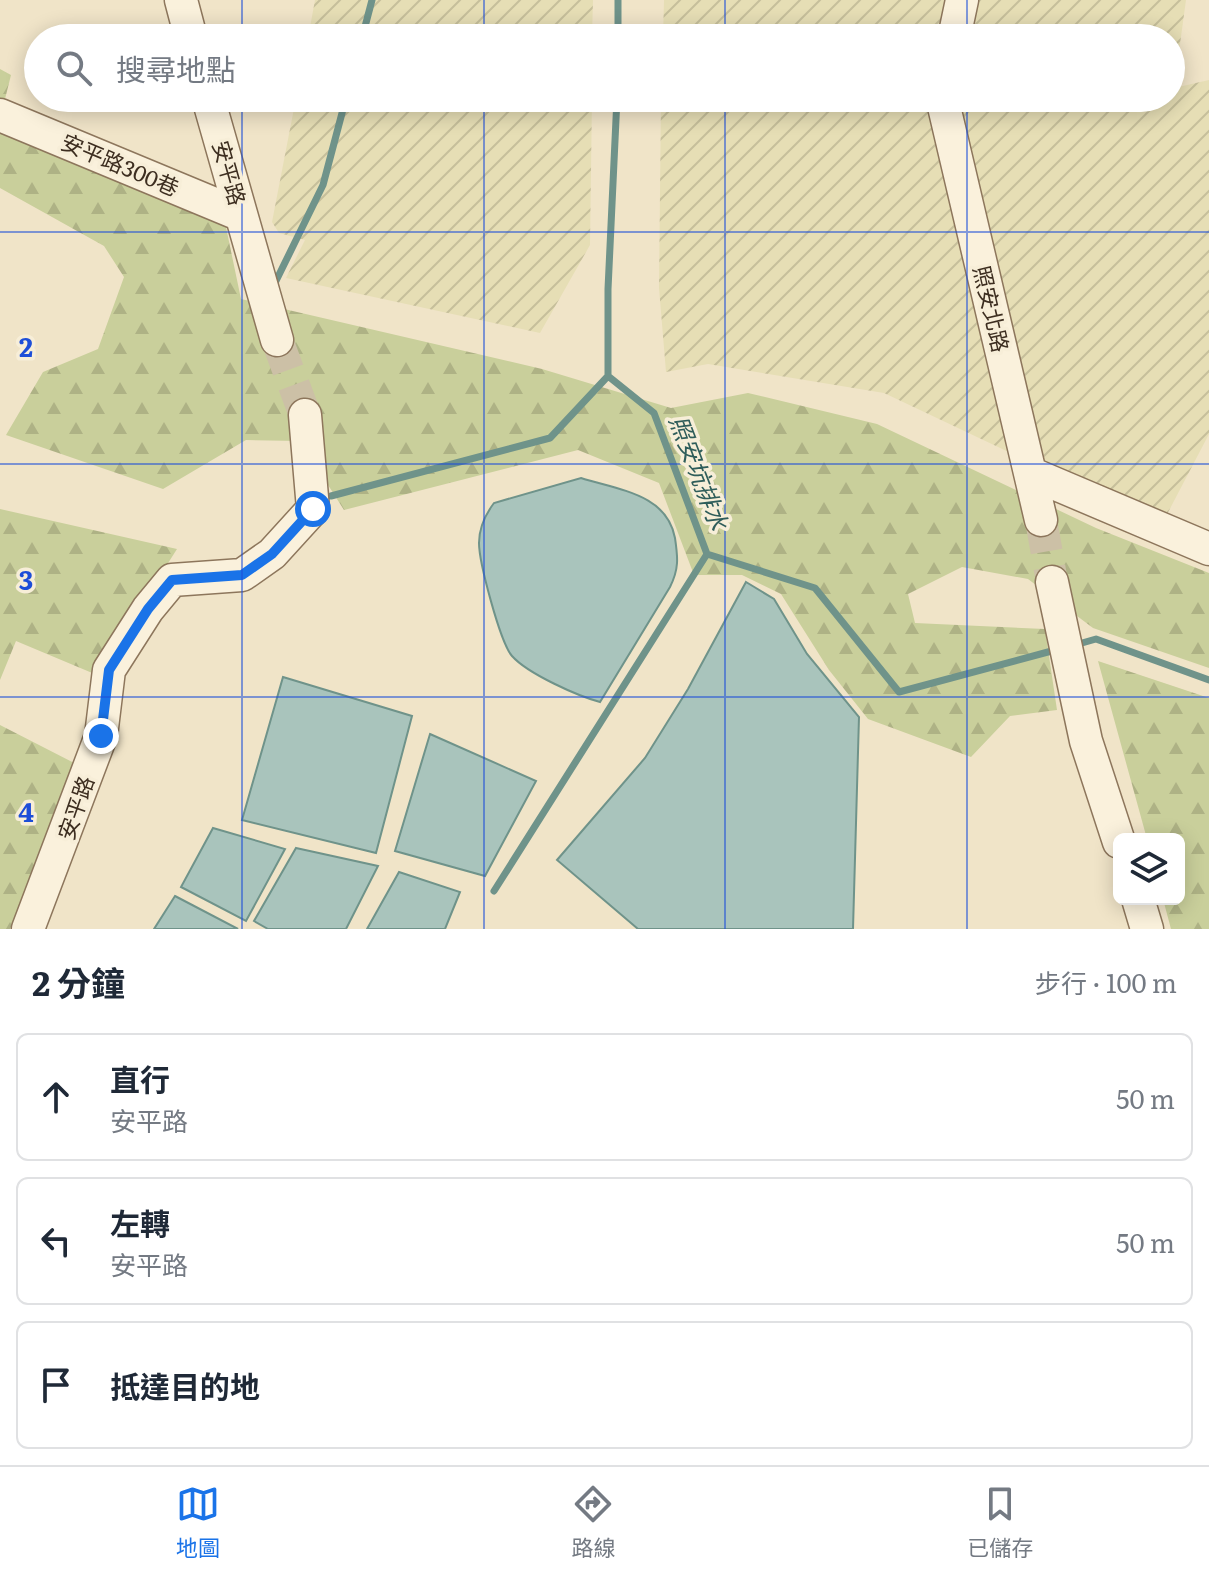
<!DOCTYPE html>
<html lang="zh-TW">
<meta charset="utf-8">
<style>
body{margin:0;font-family:Literata,"Noto Sans TC",serif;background:#f6f6f7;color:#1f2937}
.controls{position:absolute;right:24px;bottom:24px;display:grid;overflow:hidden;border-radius:12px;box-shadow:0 4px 20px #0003}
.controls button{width:72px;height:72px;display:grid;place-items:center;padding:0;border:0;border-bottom:2px solid #e0e1e3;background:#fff;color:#1f2937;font:40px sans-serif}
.stop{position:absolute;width:24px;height:24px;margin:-18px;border:6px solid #1a73e8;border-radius:50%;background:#fff}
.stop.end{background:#1a73e8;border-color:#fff;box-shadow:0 2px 8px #0008}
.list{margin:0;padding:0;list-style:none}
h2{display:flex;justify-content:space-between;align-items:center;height:104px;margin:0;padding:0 32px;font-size:34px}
h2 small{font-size:26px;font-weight:400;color:#747a83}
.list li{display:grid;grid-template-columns:52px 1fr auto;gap:24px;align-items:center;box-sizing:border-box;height:128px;margin:0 16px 16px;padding:0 16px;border:2px solid #e0e1e3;border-radius:12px}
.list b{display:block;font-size:30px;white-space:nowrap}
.list p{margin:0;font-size:26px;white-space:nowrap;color:#747a83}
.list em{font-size:26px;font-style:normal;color:#747a83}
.icon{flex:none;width:44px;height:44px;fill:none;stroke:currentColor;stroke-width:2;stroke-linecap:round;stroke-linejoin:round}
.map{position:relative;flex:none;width:1209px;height:929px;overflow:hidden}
.search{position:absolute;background:#fff;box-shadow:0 4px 20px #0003;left:24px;right:24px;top:24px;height:88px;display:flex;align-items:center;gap:20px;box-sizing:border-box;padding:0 28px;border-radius:44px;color:#747a83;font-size:30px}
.sheet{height:536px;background:#fff}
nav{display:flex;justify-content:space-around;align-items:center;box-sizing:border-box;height:112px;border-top:2px solid #e0e1e3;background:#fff;font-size:22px;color:#747a83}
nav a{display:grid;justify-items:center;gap:4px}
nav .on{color:#1a73e8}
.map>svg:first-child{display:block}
.farmland{fill:url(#farmland-furrows)}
.forest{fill:url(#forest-firs)}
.water{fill:#a9c4bc;stroke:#6f938a;stroke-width:2}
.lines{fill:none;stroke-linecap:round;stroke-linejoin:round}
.stream{stroke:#6f938a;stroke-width:7}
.minor-tunnel{stroke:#ccc0a6;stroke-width:32;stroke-dasharray:32 16;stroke-linecap:butt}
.minor-casing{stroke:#8d765c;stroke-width:35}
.minor{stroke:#faf1dc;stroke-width:32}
.route{stroke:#1a73e8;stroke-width:10}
.grid{fill:none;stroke:#1d4ed8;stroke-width:2;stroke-opacity:0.55}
.labels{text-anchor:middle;stroke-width:7;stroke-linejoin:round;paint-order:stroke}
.street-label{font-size:22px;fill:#3d2e20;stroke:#f7eed8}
.water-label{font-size:24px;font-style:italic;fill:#2f5d5a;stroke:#f7eed8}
.grid-label{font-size:26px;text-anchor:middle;font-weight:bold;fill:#1d4ed8;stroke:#f7eed8;stroke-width:7;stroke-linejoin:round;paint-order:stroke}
</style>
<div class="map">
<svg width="1209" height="929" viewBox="0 0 1209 929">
<defs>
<pattern id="farmland-furrows" width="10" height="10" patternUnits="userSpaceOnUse" patternTransform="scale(2)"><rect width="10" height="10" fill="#e6deb5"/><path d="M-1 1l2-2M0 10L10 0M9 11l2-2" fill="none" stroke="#c6bf9b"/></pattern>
<pattern id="forest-firs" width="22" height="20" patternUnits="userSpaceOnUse" patternTransform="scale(2)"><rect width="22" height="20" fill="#c9cf9b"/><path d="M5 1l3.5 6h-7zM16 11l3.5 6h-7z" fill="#aeb285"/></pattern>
</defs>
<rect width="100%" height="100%" fill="#f0e4c8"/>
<path class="farmland" d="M315 0H593L592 38H308Z
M664 0H950L942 38H663Z
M971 0H1186L1174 88 1209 80V434L1163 522 1040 464 952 98H1171V38H963Z
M296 98H592L590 245 540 333 286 278 305 240 279 233 272 222Z
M661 98H932L1015 455 884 393 708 364 666 372 659 288Z"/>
<path class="forest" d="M0 69 11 75 2 111 222 208 241 299 542 369 671 408 748 393 877 424 1096 528 1209 573V668L1093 628 1028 579 962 567 908 594 915 623 1045 629 1057 710 1010 716 971 757 868 719 829 670 781 594 742 575H694L659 483 578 450 344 510 300 441 246 440 163 489 6 435 43 372 98 349 124 277 104 246 0 188Z
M0 509 177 549 97 675 16 641 0 680Z
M1098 661 1209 698V929H1171L1163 899H1179V839H1147Z
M0 725 82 767 10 929H0Z"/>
<path class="water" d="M581 478C619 490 667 494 675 538 678 558 679 569 670 587L600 702C578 696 528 674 512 656 500 642 479 562 479 543 479 527 485 515 494 503Z
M746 582 774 599 807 654 859 717 853 929H638L557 860 645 758 688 689Z
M283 677 412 716 376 853 242 820Z
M430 734 536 781 485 876 395 851Z
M213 828 285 849 246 921 181 887Z
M296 848 378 866 346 929H268L254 921Z
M399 872 460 892 445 929H367Z
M175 896 238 929H154Z"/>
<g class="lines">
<path class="stream" d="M362 38 372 0
M618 38V0
M617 98 608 289V376L654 413 707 554 815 588 899 692 1059 649
M273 287 323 185 346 98
M331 496 550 438 608 376
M1075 645 1096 639 1209 680
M494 891 707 554"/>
<path class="minor-tunnel" d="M277 340 305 415
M1041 520 1052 582"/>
<g class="minor-casing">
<path id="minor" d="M181 0 191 38
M954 38 962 0
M208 98 277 340
M942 98 1041 520
M0 115 241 215
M1030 473 1209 549
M1052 582 1086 741 1119 842
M1138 899 1147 929
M28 929 101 736 109 670 148 609 172 580 242 575 272 554 313 509 305 415"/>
</g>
<use href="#minor" class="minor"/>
</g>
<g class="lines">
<path class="route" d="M101 736 109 670 148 609 172 580 242 575 272 554 313 509"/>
</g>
<path class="grid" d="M242 0V38M484 0V38M725 0V38M967 0V38M242 98V929M484 98V929M725 98V929M967 98V929M0 232H1209M0 464H1209M0 697H1209"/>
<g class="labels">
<g class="street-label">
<text transform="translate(120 165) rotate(23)" y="8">安平路300巷</text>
<text transform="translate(229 173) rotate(74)" y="8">安平路</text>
<text transform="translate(991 309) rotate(77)" y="8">照安北路</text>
<text transform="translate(76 808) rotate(-71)" y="8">安平路</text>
</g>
<g class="water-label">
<text transform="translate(698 473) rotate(69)" y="8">照安坑排水</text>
</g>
</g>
<g class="grid-label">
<text x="26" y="357">2</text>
<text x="26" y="590">3</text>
<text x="26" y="822">4</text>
</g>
</svg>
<div class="controls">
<button><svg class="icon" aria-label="layers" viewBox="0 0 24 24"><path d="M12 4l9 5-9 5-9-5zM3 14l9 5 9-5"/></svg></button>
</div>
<div class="stop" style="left:313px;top:509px"></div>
<div class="stop end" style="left:101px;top:736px"></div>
<div class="search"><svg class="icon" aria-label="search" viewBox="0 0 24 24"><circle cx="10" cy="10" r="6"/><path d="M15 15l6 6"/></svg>搜尋地點</div>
</div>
<section class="sheet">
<h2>2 分鐘<small>步行 · 100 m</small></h2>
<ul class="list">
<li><svg class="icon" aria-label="ahead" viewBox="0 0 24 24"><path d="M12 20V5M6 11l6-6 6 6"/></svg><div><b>直行</b><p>安平路</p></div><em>50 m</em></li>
<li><svg class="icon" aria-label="left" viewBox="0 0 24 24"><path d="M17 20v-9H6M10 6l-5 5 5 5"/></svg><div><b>左轉</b><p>安平路</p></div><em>50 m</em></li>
<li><svg class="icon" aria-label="arrive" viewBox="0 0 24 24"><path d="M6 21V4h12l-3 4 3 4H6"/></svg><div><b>抵達目的地</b></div></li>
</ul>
</section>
<nav>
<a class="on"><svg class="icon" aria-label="map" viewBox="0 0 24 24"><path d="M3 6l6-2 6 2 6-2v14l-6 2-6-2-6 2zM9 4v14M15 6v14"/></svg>地圖</a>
<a><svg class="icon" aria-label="directions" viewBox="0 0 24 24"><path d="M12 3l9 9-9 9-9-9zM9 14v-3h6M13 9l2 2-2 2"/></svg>路線</a>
<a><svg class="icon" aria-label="saved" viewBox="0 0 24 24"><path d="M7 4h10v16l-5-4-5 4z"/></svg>已儲存</a>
</nav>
